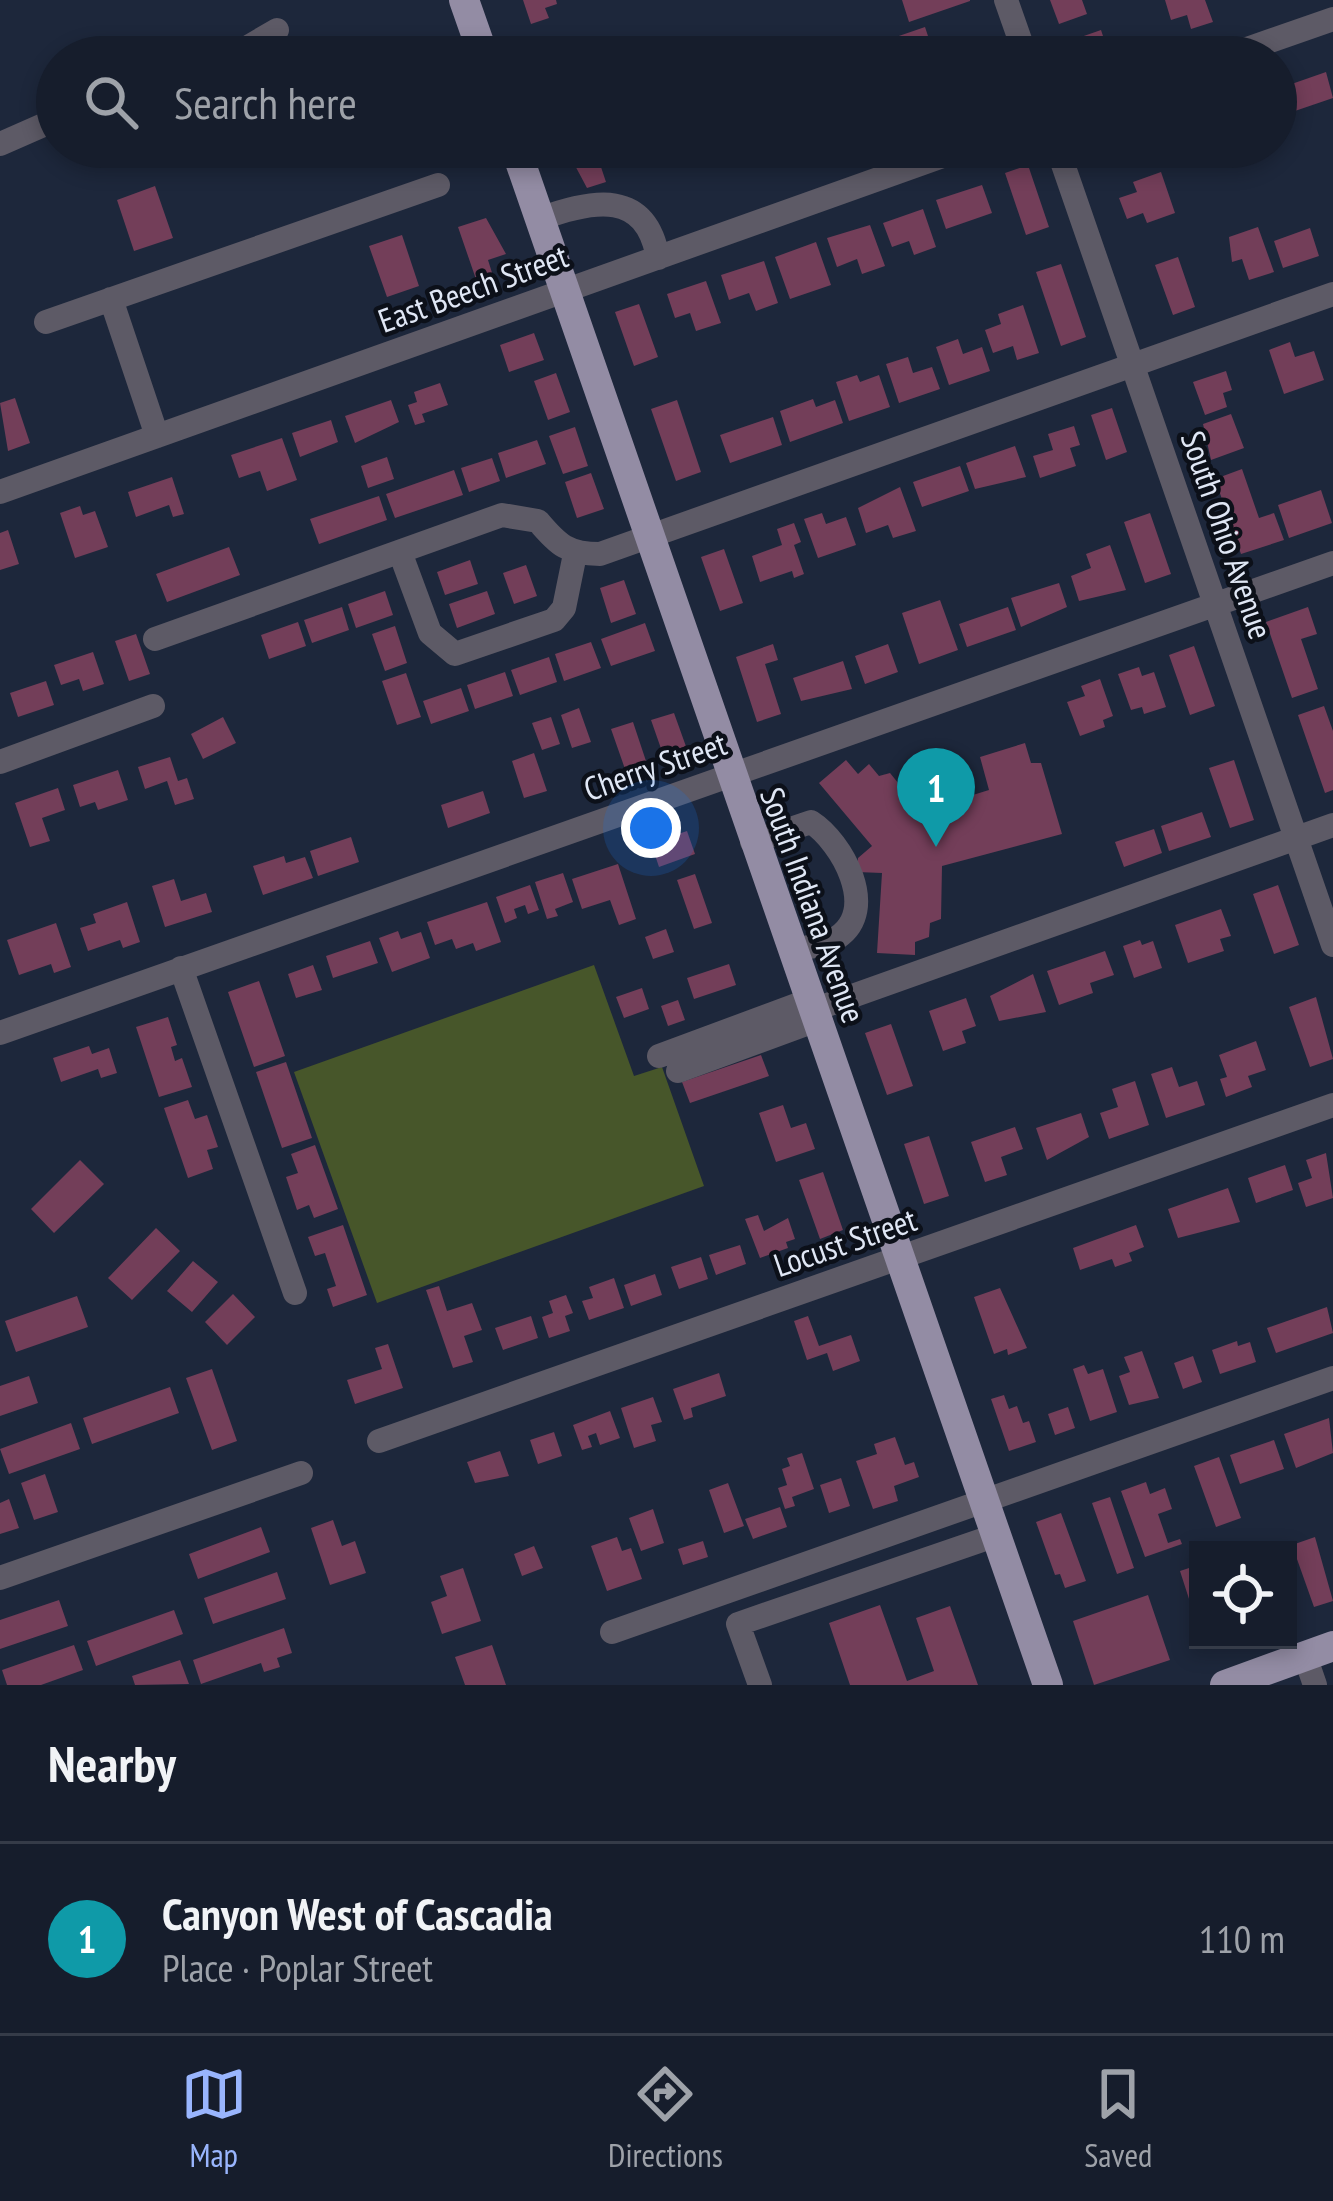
<!DOCTYPE html>
<meta charset="utf-8">
<style>
body{margin:0;font-family:"PT Sans Narrow",sans-serif;background:#232a38;color:#f1f3f6}
.controls{position:absolute;right:36px;bottom:36px;display:grid;overflow:hidden;border-radius:0px;box-shadow:0 6px 18px #0003}
.controls button{width:108px;height:108px;display:grid;place-items:center;padding:0;border:0;border-bottom:3px solid #353b48;background:#161d2c;color:#f1f3f6;font:60px sans-serif}
.you{position:absolute;left:651px;top:828px;width:42px;height:42px;margin:-30px;border:9px solid #fff;border-radius:50%;background:#1a73e8;box-shadow:0 0 0 18px #1a73e833}
.badge{display:grid;place-items:center;width:78px;height:78px;border-radius:50%;background:#99b5fd;color:#fff;font-size:39px;font-weight:700}
.pin{position:absolute;translate:-50% -99px;filter:drop-shadow(0 3px 6px #0008)}
.pin::after{content:'';position:absolute;top:63px;width:42px;height:36px;background:inherit;clip-path:polygon(0 0,100% 0,50% 100%)}
.list{margin:0;padding:0;list-style:none}
h2{display:flex;justify-content:space-between;align-items:center;height:156px;margin:0;padding:0 48px;font-size:51px}
h2 small{font-size:39px;font-weight:400;color:#9ea2a9}
.list li{display:grid;grid-template-columns:78px 1fr auto;gap:36px;align-items:center;box-sizing:border-box;height:192px;padding:0 48px;border-top:3px solid #353b48}
.list b{display:block;font-size:45px;white-space:nowrap}
.list p{margin:0;font-size:39px;white-space:nowrap;color:#9ea2a9}
.list em{font-size:39px;font-style:normal;color:#9ea2a9}
.icon{flex:none;width:66px;height:66px;fill:none;stroke:currentColor;stroke-width:2;stroke-linecap:round;stroke-linejoin:round}
.map{position:relative;flex:none;width:1333px;height:1685px;overflow:hidden}
.search{position:absolute;background:#161d2c;box-shadow:0 6px 18px #0003;left:36px;right:36px;top:36px;height:132px;display:flex;align-items:center;gap:30px;box-sizing:border-box;padding:0 42px;border-radius:66px;color:#9ea2a9;font-size:45px}
.sheet{height:348px;background:#161d2c}
nav{display:flex;justify-content:space-around;align-items:center;box-sizing:border-box;height:168px;border-top:3px solid #353b48;background:#161d2c;font-size:33px;color:#9ea2a9}
nav a{display:grid;justify-items:center;gap:6px}
nav .on{color:#99b5fd}
.map>svg:first-child{display:block}
.green{fill:#47562a}
.building{fill:#733e59}
.lines{fill:none;stroke-linecap:round;stroke-linejoin:round}
.minor{stroke:#5d5a66;stroke-width:24}
.major{stroke:#938ca4;stroke-width:30}
.labels{text-anchor:middle;stroke-width:9;stroke-linejoin:round;paint-order:stroke}
.street-label{font-size:33px;fill:#e0e7f5;stroke:#0c1019}
</style>
<div class="map">
<svg width="1333" height="1685" viewBox="0 0 1333 1685">
<rect width="100%" height="100%" fill="#1d273b"/>
<path class="green" d="M594 965 634 1076 662 1067 704 1186 377 1303 294 1072Z"/>
<path class="building" d="M523 0H556L557 4 545 8 549 18 531 24Z
M902 0H970V1L909 22Z
M1050 0H1082L1087 14 1059 24Z
M1165 0H1205L1213 22 1191 29 1187 15 1171 20Z
M925 27 933 51 900 57 893 38Z
M1101 30 1105 42 1085 49 1088 57H1063L1058 45Z
M1326 72 1333 98 1292 112 1283 87Z
M1160 147H1212V148L1166 164Z
M595 149 606 182 587 188 571 158Z
M1028 165 1049 227 1026 235 1005 173Z
M1161 172 1175 213 1147 223 1143 213 1127 219 1119 198 1137 192 1133 182Z
M982 185 992 213 946 229 936 200Z
M155 186 173 238 134 251 117 200Z
M923 209 936 247 914 255 909 241 892 247 883 223Z
M486 218 506 254 488 260 494 279 478 285 458 227Z
M870 225 885 266 862 274 857 259 837 267 827 238Z
M1258 227 1274 272 1249 280 1242 259 1232 262 1229 237Z
M1310 228 1319 256 1283 268 1274 241Z
M402 235 419 286 387 297 369 246Z
M816 242 831 285 790 299 775 257Z
M1178 257 1195 307 1173 315 1155 265Z
M764 261 778 303 756 311 749 293 729 300 721 275Z
M1061 264 1086 337 1061 346 1036 272Z
M706 281 721 323 696 331 690 313 675 318 667 294Z
M639 304 658 357 634 366 615 312Z
M1023 305 1039 353 1017 360 1013 346 993 353 985 330 1001 324 998 314Z
M534 333 544 360 509 372 500 345Z
M958 339 963 354 982 347 990 371 949 385 936 347Z
M1290 342 1295 357 1314 351 1324 380 1284 394 1269 350Z
M908 357 913 373 932 367 940 389 899 403 886 364Z
M1226 371 1232 390 1223 393 1227 407 1205 415 1193 382Z
M556 373 570 412 548 420 534 381Z
M857 375 860 382 879 375 890 407 849 421 836 382Z
M440 383 448 405 422 414 425 422 415 425 408 405 417 402 414 392Z
M15 398 30 443 8 451 0 403Z
M813 399 816 407 835 400 843 423 790 442 780 411Z
M391 400 399 422 355 443 345 416Z
M677 400 701 472 676 481 651 409Z
M1112 408 1127 452 1106 460 1091 415Z
M1231 414 1244 448 1211 460 1203 424Z
M773 417 782 445 730 463 720 435Z
M331 420 338 442 300 457 292 433Z
M1074 426 1080 445 1070 448 1076 466 1040 478 1033 456 1053 450 1048 434Z
M575 427 588 466 563 474 549 436Z
M282 438 297 480 267 491 260 471 239 478 231 455Z
M537 440 546 464 506 478 498 453Z
M1015 446 1026 477 975 489 966 463Z
M387 457 394 479 368 488 361 466Z
M492 458 500 481 469 492 461 468Z
M960 466 969 491 922 507 913 482Z
M1242 469 1259 518 1274 513 1284 540 1241 554 1215 479Z
M454 470 463 495 395 518 386 494Z
M591 473 604 509 577 518 565 482Z
M172 477 184 514 173 517 169 505 136 517 128 492Z
M900 487 916 531 893 538 888 525 866 533 858 508Z
M1321 490 1332 523 1289 538 1278 505Z
M379 496 387 520 319 544 310 519Z
M80 506 83 515 95 511 108 547 75 558 60 513Z
M822 513 826 524 846 517 856 545 818 558 804 519Z
M1150 513 1171 574 1145 583 1124 522Z
M794 523 801 542 794 545 804 574 794 578 792 571 760 582 752 556 782 545 777 529Z
M8 530 19 564 0 570V533Z
M1110 545 1126 590 1079 601 1071 576 1091 568 1086 554Z
M229 547 240 575 167 602 156 574Z
M724 549 743 603 720 611 701 557Z
M470 560 478 584 445 595 437 572Z
M526 565 537 596 514 604 503 573Z
M624 580 636 614 611 623 600 588Z
M1059 583 1067 607 1021 627 1011 598Z
M385 591 393 615 356 628 348 604Z
M487 591 495 614 457 628 449 604Z
M940 600 958 650 919 664 902 613Z
M342 607 349 630 312 643 304 620Z
M1008 607 1016 630 967 647 959 624Z
M1308 607 1317 634 1301 639 1318 689 1292 698 1266 622Z
M298 622 306 646 269 659 261 635Z
M645 623 655 651 611 666 601 639Z
M395 626 407 663 385 671 372 634Z
M136 634 150 674 129 681 115 641Z
M591 642 601 668 564 681 555 654Z
M773 644 778 660 765 664 781 714 757 722 736 657Z
M888 644 898 672 865 684 855 656Z
M1194 646 1215 706 1190 715 1169 655Z
M93 652 104 684 83 691 79 679 61 685 54 665Z
M549 657 557 682 520 695 511 670Z
M843 661 852 689 801 701 793 678Z
M1139 667 1142 676 1154 672 1166 707 1144 714 1142 707 1131 710 1118 674Z
M505 672 513 696 475 709 467 685Z
M406 673 421 717 397 725 382 681Z
M1100 679 1113 716 1103 720 1105 727 1080 736 1067 702 1085 696 1081 686Z
M46 681 54 705 18 717 10 693Z
M461 688 469 711 431 724 423 701Z
M1324 706 1333 731V790L1325 793 1298 715Z
M579 708 591 742 572 748 561 715Z
M674 713 688 752 665 760 651 720Z
M223 717 236 743 203 759 191 734Z
M551 717 560 744 542 750 532 723Z
M633 722 646 761 625 769 611 729Z
M1025 743 1031 763H1041L1062 834 942 866 941 919 930 923 929 937 915 942V955L877 953 882 873 857 872 858 858 872 846 819 783 846 760 858 774 869 764 879 776 890 773 921 811 989 790 980 757Z
M534 753 547 791 524 798 512 761Z
M170 757 178 781 187 778 194 799 175 805 167 781 145 789 138 767Z
M1234 760 1254 820 1230 828 1209 768Z
M118 770 128 800 98 810 95 802 80 807 73 785Z
M58 788 65 810 42 818 50 841 30 847 15 803Z
M483 791 490 813 448 828 441 805Z
M1202 812 1211 837 1169 851 1161 826Z
M1154 829 1162 853 1124 867 1115 842Z
M687 831 695 854 659 867 651 843Z
M351 837 359 862 318 876 310 851Z
M284 856 286 863 305 857 313 878 263 895 253 866Z
M618 864 636 919 619 925 610 900 582 909 572 879Z
M563 873 573 902 555 909 558 916 547 919 535 882Z
M695 874 712 923 694 929 677 880Z
M174 879 181 901 206 893 212 912 165 927 152 886Z
M530 885 539 910 528 914 525 905 514 909 517 918 505 923 496 897Z
M1278 885 1299 945 1274 954 1253 894Z
M127 902 140 942 123 948 120 940 88 951 80 928 96 923 93 914Z
M487 902 501 942 476 951 473 943 456 949 452 939 435 945 427 922Z
M1221 909 1231 936 1220 939 1224 951 1188 963 1175 925Z
M56 923 71 967 54 973 51 964 19 975 7 940Z
M666 929 674 952 653 959 645 937Z
M398 931 401 939 421 932 430 958 392 972 379 938Z
M1140 940 1142 945 1153 941 1162 968 1134 978 1123 946Z
M370 941 378 963 333 978 326 956Z
M1105 951 1114 975 1090 983 1093 993 1059 1005 1047 971Z
M729 964 736 985 694 999 687 978Z
M313 965 322 990 296 998 288 974Z
M1033 974 1046 1012 999 1021 990 996Z
M259 981 285 1056 254 1067 228 992Z
M642 988 649 1009 624 1018 616 997Z
M1316 997 1333 1059 1310 1067 1289 1007Z
M966 998 976 1026 962 1031 966 1043 943 1051 929 1011Z
M678 1000 685 1020 668 1026 661 1006Z
M168 1017 177 1045 171 1047 175 1061 182 1058 192 1087 159 1097 136 1027Z
M891 1024 913 1086 887 1095 865 1033Z
M1256 1041 1266 1070 1248 1076 1252 1087 1226 1097 1220 1079 1227 1077 1219 1055Z
M89 1046 92 1054 109 1048 117 1073 101 1078 98 1069 61 1082 53 1058Z
M761 1055 769 1076 690 1103 682 1082Z
M286 1062 312 1138 282 1148 256 1072Z
M1172 1067 1179 1087 1197 1081 1205 1105 1166 1118 1151 1074Z
M1135 1081 1149 1125 1109 1139 1100 1113 1118 1107 1112 1089Z
M188 1100 195 1119 207 1115 218 1147 207 1150 213 1169 188 1178 164 1108Z
M783 1105 791 1128 806 1123 815 1149 776 1162 759 1113Z
M1081 1113 1089 1137 1047 1160 1036 1128Z
M1015 1127 1023 1149 1001 1157 1007 1175 985 1182 971 1142Z
M929 1136 949 1196 924 1204 904 1144Z
M315 1145 338 1209 314 1218 309 1205 297 1210 286 1177 298 1173 291 1154Z
M1326 1153 1333 1198 1306 1207 1298 1183 1312 1178 1306 1160Z
M80 1160 104 1184 54 1233 31 1209Z
M1285 1165 1293 1190 1256 1203 1248 1178Z
M823 1172 843 1230 820 1239 799 1180Z
M1228 1188 1240 1222 1178 1238 1168 1209Z
M758 1215 764 1231 788 1218 795 1239 786 1242 788 1248 760 1258 745 1219Z
M343 1225 367 1295 333 1307 327 1289 336 1286 325 1253 315 1256 308 1237Z
M1136 1225 1144 1247 1129 1253 1132 1261 1115 1267 1112 1259 1080 1270 1073 1248Z
M156 1228 180 1251 132 1300 108 1278Z
M740 1245 746 1264 716 1275 709 1255Z
M701 1257 708 1279 679 1289 671 1267Z
M193 1261 218 1282 192 1312 167 1291Z
M655 1274 662 1295 631 1306 624 1285Z
M614 1278 624 1308 589 1320 582 1301 593 1298 589 1287Z
M439 1286 447 1311 472 1303 482 1330 464 1336 473 1362 453 1368 426 1290Z
M1000 1288 1027 1348 1008 1355 1007 1349 994 1354 974 1297Z
M233 1294 255 1317 227 1345 205 1322Z
M566 1295 573 1313 565 1316 570 1331 549 1338 542 1317 553 1313 549 1301Z
M77 1296 88 1327 16 1352 5 1321Z
M1327 1307 1333 1333 1276 1353 1267 1328Z
M531 1316 538 1338 503 1350 495 1328Z
M808 1316 819 1346 851 1335 860 1361 833 1371 827 1353 807 1360 794 1321Z
M1237 1341 1238 1346 1250 1342 1256 1362 1220 1374 1212 1350Z
M388 1344 403 1388 355 1404 347 1380 382 1369 375 1348Z
M1142 1351 1159 1398 1129 1405 1119 1376 1130 1372 1124 1357Z
M1193 1356 1202 1382 1183 1389 1174 1363Z
M1084 1365 1088 1374 1103 1369 1117 1412 1090 1421 1073 1369Z
M212 1369 237 1441 212 1450 186 1378Z
M719 1373 726 1396 691 1408 693 1417 684 1420 673 1389Z
M29 1376 38 1403 0 1416V1386Z
M170 1387 179 1413 92 1444 83 1418Z
M1004 1395 1009 1409 1017 1406 1023 1423 1029 1421 1036 1442 1009 1451 991 1399Z
M653 1397 662 1422 651 1425 656 1441 634 1448 621 1408Z
M1068 1407 1075 1428 1055 1435 1048 1414Z
M610 1411 620 1438 600 1445 596 1433 588 1436 592 1447 582 1450 573 1425Z
M1329 1418 1333 1453 1296 1468 1284 1434Z
M71 1423 80 1449 9 1474 0 1449Z
M554 1432 562 1456 538 1464 530 1440Z
M895 1437 905 1465 914 1462 919 1477 894 1486 898 1501 873 1509 856 1461 877 1454 874 1444Z
M1274 1440 1284 1469 1240 1484 1230 1455Z
M500 1451 509 1476 475 1483 467 1462Z
M802 1453 814 1489 792 1497 795 1506 785 1509 778 1488 787 1485 782 1469 790 1466 787 1458Z
M1219 1457 1241 1518 1216 1527 1194 1466Z
M45 1474 58 1512 34 1520 21 1483Z
M841 1478 850 1506 829 1513 820 1485Z
M1146 1482 1150 1494 1165 1488 1172 1509 1158 1514 1168 1543 1180 1539 1182 1544 1145 1557 1121 1491Z
M728 1483 744 1526 724 1533 709 1490Z
M1110 1497 1134 1568 1117 1574 1092 1503Z
M9 1499 19 1528 0 1534V1503Z
M780 1507 787 1527 753 1539 745 1519Z
M653 1509 664 1543 641 1551 629 1518Z
M1061 1513 1086 1581 1065 1588 1060 1574 1055 1575 1036 1522Z
M333 1520 342 1546 355 1541 366 1573 330 1585 311 1528Z
M261 1527 270 1552 198 1579 189 1554Z
M617 1537 622 1551 631 1548 642 1579 607 1591 591 1546Z
M1315 1537 1333 1601 1314 1607 1292 1545Z
M703 1541 708 1557 683 1565 678 1549Z
M534 1546 543 1568 522 1576 514 1554Z
M1198 1565V1599L1190 1602 1180 1571Z
M463 1568 481 1621 442 1634 431 1602 447 1596 440 1576Z
M277 1572 286 1599 213 1624 204 1598Z
M1148 1595 1170 1660 1094 1685 1073 1621Z
M59 1600 68 1626 0 1649V1620Z
M880 1605 907 1681 934 1671 916 1618 950 1606 978 1685H850L829 1623Z
M174 1610 183 1634 96 1666 87 1641Z
M284 1628 292 1653 277 1658 280 1667 264 1672 261 1663 201 1684 193 1660Z
M74 1645 83 1670 41 1685H7L2 1670Z
M492 1645 506 1685H465L455 1657Z
M180 1660 189 1684 135 1685 132 1676Z"/>
<g class="lines">
<path class="minor" d="M1006 0 1026 57
M231 57 277 30
M1224 57 1333 19
M0 144 57 119
M1057 147 1333 945
M540 219C594 199 646 190 658 258
M111 299 157 436
M46 322 438 185
M0 492 968 147
M400 552 430 633 455 654 554 620 564 608 575 554
M155 639 502 515 538 521C558 545 568 554 600 554L1333 294
M0 762 153 706
M752 842 811 822C842 842 879 909 838 937 827 945 805 947 792 951
M181 968 295 1293
M813 1010 1333 825
M0 1033 1333 563
M659 1056 810 1000
M678 1071 817 1020
M379 1441 1333 1105
M0 1578 301 1473
M612 1632 1333 1378
M1305 1656 1315 1685
M760 1685 738 1624 994 1536"/>
<path class="major" d="M464 0 484 57
M515 147 1048 1685
M1225 1685 1333 1646"/>
</g>
<g class="labels">
<g class="street-label">
<text transform="translate(473 288) rotate(-20)" y="12">East Beech Street</text>
<text transform="translate(1227 535) rotate(71)" y="12">South Ohio Avenue</text>
<text transform="translate(655 766) rotate(-19)" y="12">Cherry Street</text>
<text transform="translate(813 905) rotate(70)" y="12">South Indiana Avenue</text>
<text transform="translate(845 1242) rotate(-19)" y="12">Locust Street</text>
</g>
</g>
</svg>
<div class="controls">
<button><svg class="icon" aria-label="locate" viewBox="0 0 24 24"><circle cx="12" cy="12" r="6"/><path d="M12 2v4M12 18v4M2 12h4M18 12h4"/></svg></button>
</div>
<div class="you"></div>
<div class="pin badge" style="left:936px;top:847px;background:#0f9aa8">1</div>
<div class="search"><svg class="icon" aria-label="search" viewBox="0 0 24 24"><circle cx="10" cy="10" r="6"/><path d="M15 15l6 6"/></svg>Search here</div>
</div>
<section class="sheet">
<h2>Nearby<small></small></h2>
<ul class="list">
<li><span class="badge" style="background:#0f9aa8">1</span><div><b>Canyon West of Cascadia</b><p>Place · Poplar Street</p></div><em>110 m</em></li>
</ul>
</section>
<nav>
<a class="on"><svg class="icon" aria-label="map" viewBox="0 0 24 24"><path d="M3 6l6-2 6 2 6-2v14l-6 2-6-2-6 2zM9 4v14M15 6v14"/></svg>Map</a>
<a><svg class="icon" aria-label="directions" viewBox="0 0 24 24"><path d="M12 3l9 9-9 9-9-9zM9 14v-3h6M13 9l2 2-2 2"/></svg>Directions</a>
<a><svg class="icon" aria-label="saved" viewBox="0 0 24 24"><path d="M7 4h10v16l-5-4-5 4z"/></svg>Saved</a>
</nav>
